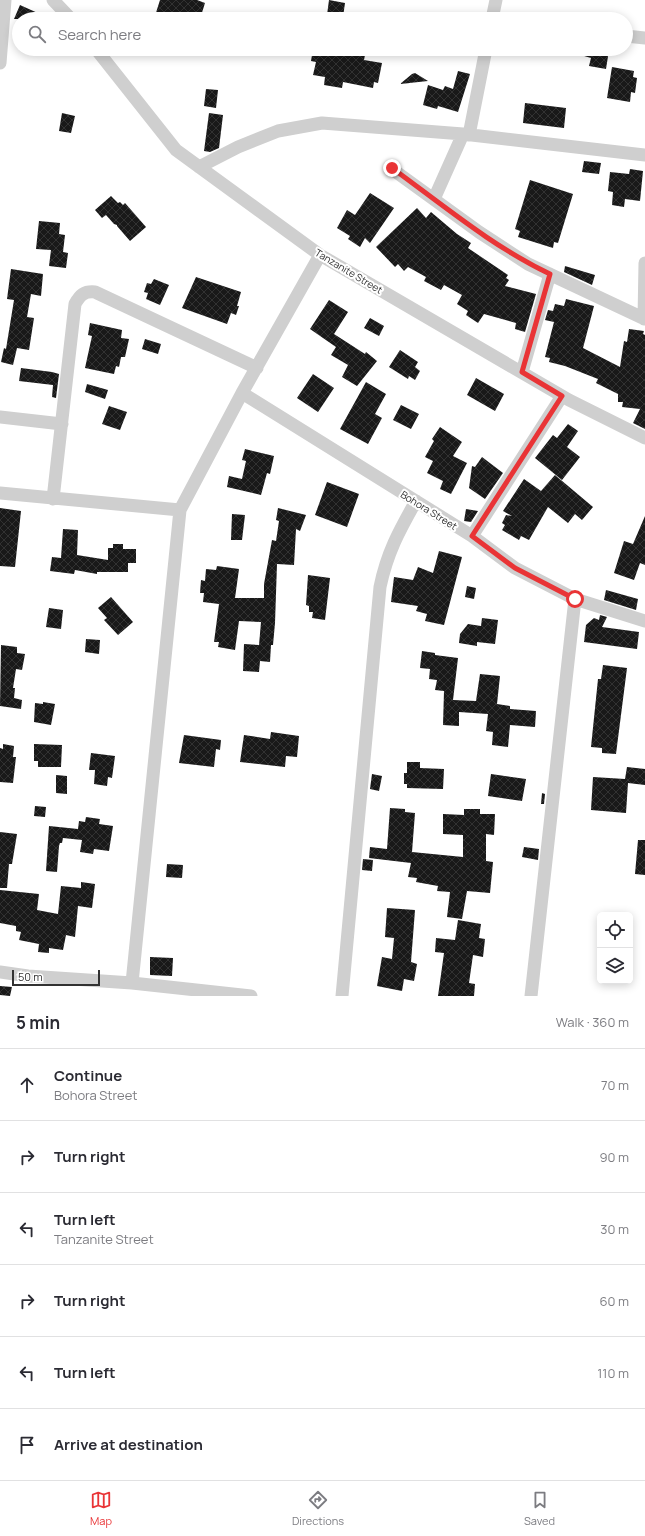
<!DOCTYPE html>
<meta charset="utf-8">
<style>
body{margin:0;font-family:Manrope,sans-serif;background:#f2f2f3;color:#2b2b33}
.controls{position:absolute;right:12px;bottom:12px;display:grid;overflow:hidden;border-radius:6px;box-shadow:0 2px 10px #0003}
.controls button{width:36px;height:36px;display:grid;place-items:center;padding:0;border:0;border-bottom:1px solid #e1e1e2;background:#fff;color:#2b2b33;font:20px sans-serif}
.scale{position:absolute;left:12px;bottom:10px;width:88px;box-sizing:border-box;padding-left:4px;border:2px solid #323232;border-top:0;font-size:11px;line-height:14px;white-space:nowrap;color:#323232;-webkit-text-stroke:3px #fff;paint-order:stroke}
.stop{position:absolute;width:12px;height:12px;margin:-9px;border:3px solid #e93436;border-radius:50%;background:#fff}
.stop.end{background:#e93436;border-color:#fff;box-shadow:0 1px 4px #0008}
.list{margin:0;padding:0;list-style:none}
h2{display:flex;justify-content:space-between;align-items:center;height:52px;margin:0;padding:0 16px;font-size:17px}
h2 small{font-size:13px;font-weight:400;color:#7c7c81}
.list li{display:grid;grid-template-columns:26px 1fr auto;gap:12px;align-items:center;box-sizing:border-box;height:72px;padding:0 16px;border-top:1px solid #e1e1e2}
.list b{display:block;font-size:15px;white-space:nowrap}
.list p{margin:0;font-size:13px;white-space:nowrap;color:#7c7c81}
.list em{font-size:13px;font-style:normal;color:#7c7c81}
.icon{flex:none;width:22px;height:22px;fill:none;stroke:currentColor;stroke-width:2;stroke-linecap:round;stroke-linejoin:round}
.map{position:relative;flex:none;width:645px;height:996px;overflow:hidden}
.search{position:absolute;background:#fff;box-shadow:0 2px 10px #0003;left:12px;right:12px;top:12px;height:44px;display:flex;align-items:center;gap:10px;box-sizing:border-box;padding:0 14px;border-radius:22px;color:#7c7c81;font-size:15px}
.sheet{height:484px;background:#fff}
nav{display:flex;justify-content:space-around;align-items:center;box-sizing:border-box;height:56px;border-top:1px solid #e1e1e2;background:#fff;font-size:11px;color:#7c7c81}
nav a{display:grid;justify-items:center;gap:2px}
nav .on{color:#e93436}
.map>svg:first-child{display:block}
.building{fill:url(#building-cross-hatch)}
.lines{fill:none;stroke-linecap:round;stroke-linejoin:round}
.minor{stroke:#cfcfcf;stroke-width:13}
.route{stroke:#e93436;stroke-width:5}
.labels{text-anchor:middle;stroke-width:4;stroke-linejoin:round;paint-order:stroke}
.street-label{font-size:10px;fill:#323232;stroke:#fff}
</style>
<div class="map">
<svg width="645" height="996" viewBox="0 0 645 996">
<defs>
<pattern id="building-cross-hatch" width="8" height="8" patternUnits="userSpaceOnUse"><rect width="8" height="8" fill="#191919"/><path d="M0 0l8 8M0 8l8-8" fill="none" stroke="#323232"/></pattern>
</defs>
<rect width="100%" height="100%" fill="#fff"/>
<path class="building" d="M160 0H197L205 3 200 19H154Z
M329 0 345 3 343 17 327 15Z
M20 5 51 19H14Z
M313 49H349L348 52 365 55 364 60 382 63 378 83 374 82 373 88 343 82 342 88 324 85 325 77 313 75 316 62 311 61Z
M568 49H602L609 50 606 69 589 66 591 58 567 51Z
M612 67 634 71 633 77 637 78 635 93 631 92 630 102 607 98Z
M458 71 470 74 458 112 438 106 437 109 423 105 428 85 443 90 445 86 453 89Z
M415 73 428 81 400 84 412 74Z
M206 89 218 90 216 108 204 106Z
M525 103 566 108 564 128 523 123Z
M62 113 75 116 71 133 59 131Z
M209 113 223 115 219 148 210 152 204 151Z
M584 161 601 163 599 174 582 172Z
M630 169 643 171 640 201 625 199 624 207 612 205 613 192 608 191 610 172 629 174Z
M530 180 573 194 558 243 554 242 553 248 518 237 520 231 515 229Z
M370 193 394 208 370 243 365 238 360 247 348 239 350 236 337 228 347 210 355 215Z
M111 196 118 203 120 202 123 205 125 203 146 227 130 241 117 226V225L114 224 106 215 102 218 95 210Z
M417 208 426 218 431 212 457 234 471 243 468 248 508 275 506 278 509 280 505 286 536 294 525 332 515 329 516 323 484 314 478 323 466 315 468 311 457 304 462 295 444 285 441 290 424 281 426 277 408 267 404 271 398 264 395 267 376 247Z
M39 221 60 223 59 234 65 235 63 252 68 253 66 268 49 266 51 250 36 249Z
M565 266 595 275 592 285 564 272Z
M11 269 43 274 41 296 31 294 27 317 34 318 29 350 17 348 13 365 1 362 4 348 6 349 14 300 7 299Z
M196 277 241 292 237 306H239L236 315 231 313 227 324 182 308Z
M154 279 169 285 160 305 146 299 148 293 144 292 147 283 151 284Z
M566 299 594 306 583 348 620 367 624 341 627 342 629 329 644 331 643 334 645 335V429L633 423 640 409 622 407 623 402H618V394L596 383 598 379 565 366 549 362 550 358 545 357 554 322 545 320 548 310 553 311 555 304 564 306Z
M329 300 348 312 334 334 365 354 366 352 377 361 357 386 342 377 348 365 331 355 336 347 310 329Z
M370 318 384 326 379 336 364 328Z
M90 323 122 330 121 338 129 339 125 357H121L119 367 116 366 114 374 85 368 92 336 88 335Z
M145 339 161 344 158 354 142 349Z
M400 350 418 362 415 367 420 371 415 380 409 376 408 379 389 367Z
M21 368 52 372 59 374 56 398 52 397 53 385 19 381Z
M313 374 334 388 318 412 297 398Z
M476 378 504 394 495 411 467 395Z
M366 382 386 394 375 414 382 418 368 444 340 429Z
M87 384 108 390 105 399 85 392Z
M401 405 419 414 411 429 393 420Z
M109 406 127 412 120 430 102 424Z
M568 424 578 431 567 447 580 457 562 480 535 458 553 435 557 438Z
M440 427 462 442 453 456 467 463 451 494 440 489 443 481 427 473 433 461 425 457 434 441 432 439Z
M245 449 274 456 270 474 267 473 261 495 227 487 229 476 242 479 246 461 242 460Z
M482 457 503 473 485 499 469 488 472 466 475 467Z
M555 475 593 507 582 520 575 514 568 523 548 507 529 540 521 536 519 540 502 530 505 525 502 523 506 515 512 516 503 511 524 479 541 491Z
M327 482 359 494 347 527 315 515Z
M0 508 21 511 15 567 0 566Z
M278 508 306 515 300 531 296 529 294 565 277 564 275 623 273 645H271L270 662 260 661 259 672 243 671 244 644 259 645 261 622 239 621 235 650 218 647 219 642H214L219 604 203 602 204 593H200L201 580 205 581 206 569 216 570 217 566 239 569 235 598H264V584L272 540 276 541 279 521 276 520Z
M466 509 478 511 471 522 464 521Z
M232 514 245 515 242 540H231Z
M645 516V565L640 563 634 580 614 573 624 541 633 544Z
M63 529 78 530 77 555 108 560V548H113V544H123V549H136V563H128V572H97V574L75 570 74 574 50 571 52 557 61 558Z
M439 551 462 557 444 625 425 621 427 614 416 611 418 606 391 602 394 577 413 580 418 567 433 573Z
M308 575 330 578 325 620 312 618 313 612H309V606L306 605Z
M467 586 476 588 474 599 465 597Z
M606 590 638 599 636 610 604 600Z
M111 597 133 622 118 635 104 620 107 618 98 608Z
M49 608 63 610 61 629 46 627Z
M600 615 607 617 602 627 639 632 637 649 584 642 586 625 594 618 599 620Z
M482 618 498 620 495 644 477 642V646L459 643 460 634 468 624 481 626Z
M86 639 100 640 99 654 85 652Z
M1 645 17 647V653L25 654 22 670 16 669 13 688H15L14 698 22 700 21 709 0 706Z
M422 651 435 653V655L458 658 453 700 476 701 480 674 500 676 497 704 510 706V709L536 711 535 727 510 725 508 747 492 745 493 732 486 731 488 714 459 712V726L443 725 444 691 435 690 437 680 429 679 430 669 420 668Z
M603 665 627 668 616 754 602 753V748L591 747 598 679H601Z
M43 702 55 704 51 725 34 722 35 703 43 704Z
M271 732 299 736 297 757 286 756 285 767 240 762 244 735 270 739Z
M184 735 221 740 220 750 216 749 214 767 179 763Z
M3 744 14 746 13 757H16L13 783 0 782V748L3 749Z
M34 744 62 745 61 767H38V761H34Z
M91 753 115 756 112 778 108 777 107 786 94 784 95 770H89Z
M407 762H420V768L444 769 443 789 407 788V784H404V773H407Z
M627 767 645 769V785L628 783 626 813 591 810 593 777 625 779Z
M372 774 382 776 379 791 370 789Z
M491 774 526 779 522 801 488 796Z
M56 775 67 776V794L56 793Z
M542 793 545 794 544 804H541Z
M35 806 46 807 45 817 34 816Z
M390 808 405 809V812L415 813 412 852 463 857V835L443 834V814L464 815V809H480V814H495L494 835 486 834V861L493 862 490 893 467 891 462 919 447 917 450 892 437 891 438 886 416 882 417 878 408 877 411 863 369 858 370 847 387 849Z
M86 817 100 819 99 824 113 826 109 851 94 849 93 854 80 852 82 840 63 838 62 843H60L59 846 57 872 46 871 49 826 78 829 79 821 85 822Z
M0 832 17 834 12 864H9L7 888H0Z
M638 840H645V875L635 874Z
M524 847 539 849 538 860 522 857Z
M363 859 373 860 372 871 362 870Z
M167 864 183 865 182 878 166 877Z
M81 882 95 884 92 908 78 906 75 937 66 935 63 950 49 948V953L38 952 39 944 19 940 21 932 16 931V926L0 923V890L39 894 37 910 58 914 61 886 81 888Z
M387 908 415 910 411 962 417 964 414 981 404 979 402 991 377 986 382 957 392 959 394 938 385 937Z
M458 920 481 924 479 938 485 939 483 957 473 955 469 983 475 984 474 996H438L444 953 435 952 436 938 455 940Z
M150 957 173 958 172 976 150 975Z
M0 986 12 987 10 996 0 995Z"/>
<g class="lines">
<path class="minor" d="M53 0 71 19
M492 19 496 0
M626 36 645 38
M96 49 176 150 320 255 569 400 645 438
M0 63 5 0
M469 135 486 49
M199 167 238 147 278 131 322 123 463 134 645 155
M392 169 479 232 528 264 645 319
M434 199 463 134
M644 319 645 263
M522 372 550 274
M242 393 472 536 515 568 575 599 645 621
M0 417 62 424
M0 493 180 510
M53 499 75 304C80 295 84 291 95 292L257 368
M472 536 562 396
M0 972 28 976 132 983 251 996
M132 983 180 510 242 393 320 255
M342 996 380 587C387 553 399 531 416 501
M531 996 575 599"/>
</g>
<g class="lines">
<path class="route" d="M392 168C443 205 493 247 550 274L522 372 562 396 472 536 515 568 575 599"/>
</g>
<g class="labels">
<g class="street-label">
<text transform="translate(349 271) rotate(31)" y="4">Tanzanite Street</text>
<text transform="translate(429 510) rotate(32)" y="4">Bohora Street</text>
</g>
</g>
</svg>
<div class="controls">
<button><svg class="icon" aria-label="locate" viewBox="0 0 24 24"><circle cx="12" cy="12" r="6"/><path d="M12 2v4M12 18v4M2 12h4M18 12h4"/></svg></button>
<button><svg class="icon" aria-label="layers" viewBox="0 0 24 24"><path d="M12 4l9 5-9 5-9-5zM3 14l9 5 9-5"/></svg></button>
</div>
<div class="scale">50 m</div>
<div class="stop" style="left:575px;top:599px"></div>
<div class="stop end" style="left:392px;top:168px"></div>
<div class="search"><svg class="icon" aria-label="search" viewBox="0 0 24 24"><circle cx="10" cy="10" r="6"/><path d="M15 15l6 6"/></svg>Search here</div>
</div>
<section class="sheet">
<h2>5 min<small>Walk · 360 m</small></h2>
<ul class="list">
<li><svg class="icon" aria-label="ahead" viewBox="0 0 24 24"><path d="M12 20V5M6 11l6-6 6 6"/></svg><div><b>Continue</b><p>Bohora Street</p></div><em>70 m</em></li>
<li><svg class="icon" aria-label="right" viewBox="0 0 24 24"><path d="M7 20v-9h11M14 6l5 5-5 5"/></svg><div><b>Turn right</b></div><em>90 m</em></li>
<li><svg class="icon" aria-label="left" viewBox="0 0 24 24"><path d="M17 20v-9H6M10 6l-5 5 5 5"/></svg><div><b>Turn left</b><p>Tanzanite Street</p></div><em>30 m</em></li>
<li><svg class="icon" aria-label="right" viewBox="0 0 24 24"><path d="M7 20v-9h11M14 6l5 5-5 5"/></svg><div><b>Turn right</b></div><em>60 m</em></li>
<li><svg class="icon" aria-label="left" viewBox="0 0 24 24"><path d="M17 20v-9H6M10 6l-5 5 5 5"/></svg><div><b>Turn left</b></div><em>110 m</em></li>
<li><svg class="icon" aria-label="arrive" viewBox="0 0 24 24"><path d="M6 21V4h12l-3 4 3 4H6"/></svg><div><b>Arrive at destination</b></div></li>
</ul>
</section>
<nav>
<a class="on"><svg class="icon" aria-label="map" viewBox="0 0 24 24"><path d="M3 6l6-2 6 2 6-2v14l-6 2-6-2-6 2zM9 4v14M15 6v14"/></svg>Map</a>
<a><svg class="icon" aria-label="directions" viewBox="0 0 24 24"><path d="M12 3l9 9-9 9-9-9zM9 14v-3h6M13 9l2 2-2 2"/></svg>Directions</a>
<a><svg class="icon" aria-label="saved" viewBox="0 0 24 24"><path d="M7 4h10v16l-5-4-5 4z"/></svg>Saved</a>
</nav>
